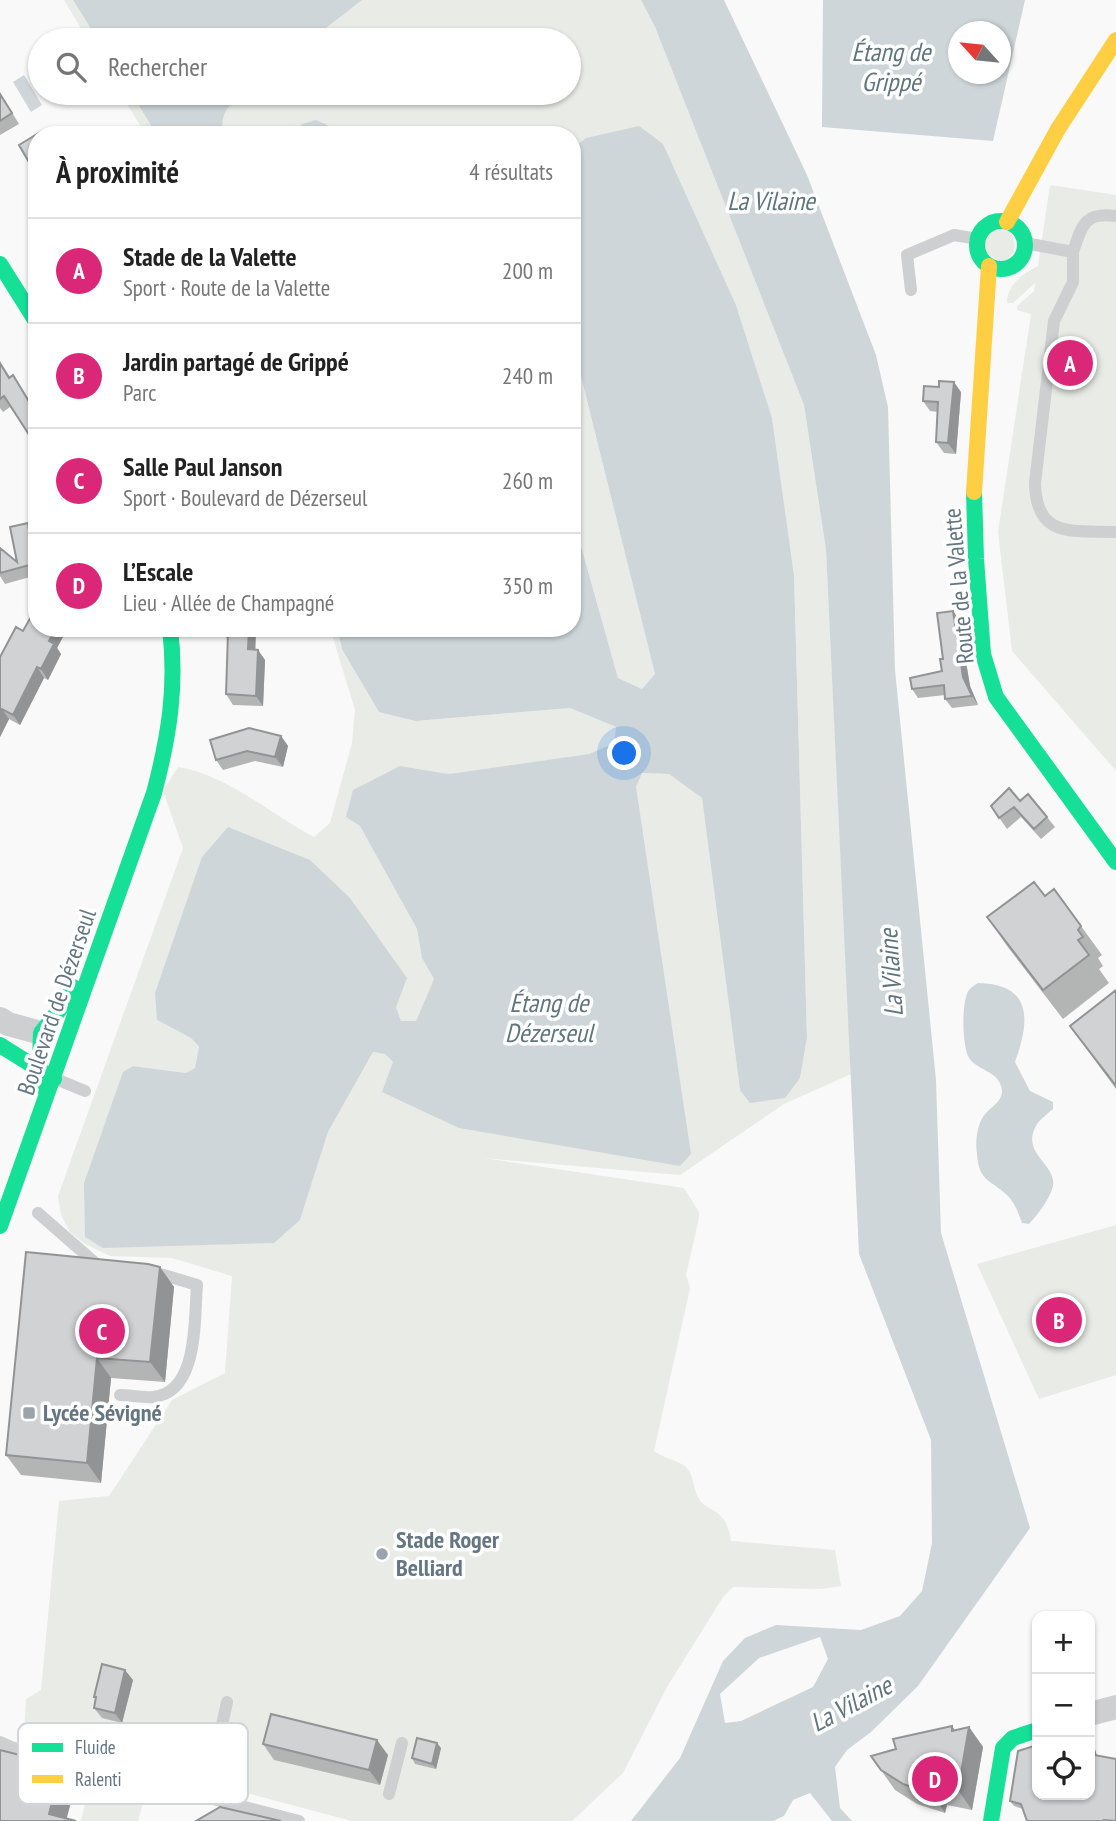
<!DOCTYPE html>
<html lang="fr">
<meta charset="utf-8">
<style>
body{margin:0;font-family:"PT Sans Narrow",sans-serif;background:#f2f2f2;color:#222}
.controls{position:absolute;right:21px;bottom:21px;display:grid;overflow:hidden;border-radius:14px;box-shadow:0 2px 5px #0004}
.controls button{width:63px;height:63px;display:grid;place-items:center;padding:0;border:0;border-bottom:2px solid #e0e0e0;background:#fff;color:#222;font:35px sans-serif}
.compass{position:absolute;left:948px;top:21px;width:63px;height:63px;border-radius:50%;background:#fff;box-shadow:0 2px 5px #0004;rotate:297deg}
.you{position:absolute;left:625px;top:754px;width:24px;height:24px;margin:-18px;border:5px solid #fff;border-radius:50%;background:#1a73e8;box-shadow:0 0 0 10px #1a73e833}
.badge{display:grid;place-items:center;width:46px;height:46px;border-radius:50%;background:#db2777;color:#fff;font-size:23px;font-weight:700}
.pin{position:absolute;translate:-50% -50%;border:4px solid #fff;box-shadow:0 2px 7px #0006}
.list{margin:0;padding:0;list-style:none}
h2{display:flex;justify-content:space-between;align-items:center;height:91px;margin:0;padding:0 28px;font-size:30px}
h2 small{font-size:23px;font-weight:400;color:#767676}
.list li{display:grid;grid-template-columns:46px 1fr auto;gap:21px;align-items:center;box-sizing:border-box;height:105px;padding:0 28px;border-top:2px solid #e0e0e0}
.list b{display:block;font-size:26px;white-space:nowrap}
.list p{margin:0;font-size:23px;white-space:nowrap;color:#767676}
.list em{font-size:23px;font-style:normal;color:#767676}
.icon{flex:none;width:38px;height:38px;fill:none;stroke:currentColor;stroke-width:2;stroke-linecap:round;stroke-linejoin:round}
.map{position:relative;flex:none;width:1116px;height:1821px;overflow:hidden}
.search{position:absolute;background:#fff;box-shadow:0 2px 5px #0004;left:28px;top:28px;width:553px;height:77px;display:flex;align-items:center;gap:18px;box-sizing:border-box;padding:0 24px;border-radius:38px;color:#767676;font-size:26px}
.panel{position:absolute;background:#fff;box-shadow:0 2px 5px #0004;left:28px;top:126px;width:553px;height:511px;border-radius:28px}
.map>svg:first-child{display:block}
.green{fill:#e8ebe6}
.water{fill:#ced6d9;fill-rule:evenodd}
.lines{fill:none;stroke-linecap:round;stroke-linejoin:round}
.lane{stroke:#cecfd0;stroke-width:12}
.street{stroke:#cecfd0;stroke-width:24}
.fast{stroke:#16e098;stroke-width:16}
.slow{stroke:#ffcf43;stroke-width:16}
.wall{fill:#b3b5b5}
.shaded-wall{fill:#929394}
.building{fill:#d0d2d3;stroke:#929394;stroke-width:2}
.poi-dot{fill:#99a4ac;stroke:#fff;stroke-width:2.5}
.labels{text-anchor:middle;stroke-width:7;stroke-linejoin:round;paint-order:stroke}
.street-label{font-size:24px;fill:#657683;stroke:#fff}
.poi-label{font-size:24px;font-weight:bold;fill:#657683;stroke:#fff;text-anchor:start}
.water-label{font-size:26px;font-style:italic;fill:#60757c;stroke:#fff}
.key{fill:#fff;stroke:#d1d6da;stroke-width:2}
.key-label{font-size:19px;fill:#657683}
</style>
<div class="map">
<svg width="1116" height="1821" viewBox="0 0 1116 1821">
<rect width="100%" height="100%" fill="#f9f9f9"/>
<path class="green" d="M64 0H73L98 40H88Z
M362 0H641L655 27 804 405 826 550 851 1074 784 1104 680 1175 483 1158 684 1188 699 1212V1218L686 1275 690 1288 654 1451C663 1458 674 1459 683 1465 694 1472 692 1484 697 1495 704 1514 726 1504 731 1541L835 1550 841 1586 821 1589 733 1587 723 1597 667 1687 623 1773 572 1821H352L24 1734 26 1699 41 1690 59 1501 109 1496 172 1400 225 1373 232 1276 172 1258 110 1256 85 1244 70 1232 61 1215 58 1196 183 848 163 791 178 767C228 775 270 814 314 837L330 823 352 743 355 710 330 628H337L342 649 416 721 570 708 616 727 614 743 589 754 449 774 400 766 360 826 417 929 422 958 434 979 416 1021H401L396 1007 157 1020 191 1038 199 1048 195 1068 186 1073 134 1066 300 1220 328 1132 373 1052 385 1054 393 1062 636 787 641 773 669 774 702 798 740 1090 800 1078 807 1038 794 575 772 418 736 305 663 145 586 138 572 149V135H333L329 126 302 124 292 135H223C220 112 228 106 245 93H569V40H311Z
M120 93H131L157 135H147L143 130Z
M1050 185 1116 195V771L1012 651 998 532 1031 314 1017 310V306L1034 291 1035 283 1013 303H1007C1007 285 1022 274 1038 266Z
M995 229 1010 232C1018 245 1016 254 1003 263L984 252C983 241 984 233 995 229Z
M572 351 576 356 655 674 642 689 618 678 572 514Z
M1116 1225V1375L1039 1399 977 1264Z
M99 1778 146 1790 138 1821H81L90 1784Z"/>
<path class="water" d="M73 0H362L311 40H98Z
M641 0H724L807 175 876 355 888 407 895 670 936 1080 941 1233 1030 1528 918 1686 871 1732 847 1750 835 1767 840 1808 852 1821H832L810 1793 793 1800 784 1816 773 1821H631L680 1758 723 1661 745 1638 776 1625 861 1630 900 1616 922 1591 932 1543 931 1440 859 1254 826 550 804 405 655 27ZM820 1637 828 1659 813 1687 741 1721 725 1723 720 1694 759 1658Z
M823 0H1025L993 141 822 127ZM958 32H1000V74H958Z
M24 75 42 105 31 112 13 82Z
M131 93H245C228 106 220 112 223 135H157Z
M316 120 329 126 333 135H292L302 124Z
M639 126 663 144 736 305 772 418 794 575 807 1038 800 1078 785 1098 750 1103 740 1090 702 798 669 774 642 773 636 787 691 1154 680 1166 459 1128 382 1092 393 1062 385 1054 373 1052 328 1132 300 1220 274 1243 103 1248 85 1237 84 1183 123 1072 133 1066 186 1073 195 1068 199 1047 191 1038 157 1020 155 993 202 857 228 827 310 860 350 898 407 978 396 1007 401 1021H416L434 979 422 958 417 929 360 826 346 817 353 790 400 766 449 774 589 754 614 743 616 727 570 708 416 721 379 712 342 649 337 628H572V514L618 678 642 689 655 674 576 356 572 351V149L586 138Z
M978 983C1033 984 1030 1021 1015 1062L1030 1091 1053 1102V1109C1048 1113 1041 1119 1037 1124 1019 1153 1057 1164 1053 1186 1050 1199 1038 1214 1029 1224L1022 1223C1018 1212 1015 1203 1007 1195 990 1179 979 1182 977 1154 975 1143 977 1126 983 1117 990 1106 1006 1101 1001 1086 997 1071 977 1070 969 1058 962 1046 961 1001 969 990 971 987 975 985 978 983Z"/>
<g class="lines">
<path class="lane" d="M1025 243 1073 252V282L1054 321 1035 483C1036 540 1075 530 1116 532
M1073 252C1082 225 1084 212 1116 216
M911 290 907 255 954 235 978 239
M56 1079 85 1091
M38 1213 101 1268
M120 1395C130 1395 142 1398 153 1397 199 1393 194 1319 197 1285L164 1275 151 1273
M0 1742 11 1747 299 1821
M216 1753 227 1702
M389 1794 402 1743"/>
<path class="street" d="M0 1019 8 1024 41 1033
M1090 1714 1116 1707"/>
<path class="fast" d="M977 245a24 24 0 1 1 48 0a24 24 0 1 1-48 0Z
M0 264 37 323
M974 492 976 559 983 654 996 697 1116 862
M0 1045 54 1079
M34 1087 40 1060 41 1033 67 1000 73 987
M0 1226 154 793C169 736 177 687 170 628
M991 1821 1003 1748 1013 1738 1037 1730"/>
<path class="slow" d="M1007 222 1058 129 1116 40
M974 492 989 266"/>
</g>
<path class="wall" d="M0 93 19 124 0 135Z
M0 362 10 377 13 375 35 409 37 447 10 407 3 412 0 408Z
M939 387 961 392 956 454 944 453 936 442 938 412 930 411 923 401Z
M28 523 33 530 37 529V575L5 584 0 576V548L17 562Z
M953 611 959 620 970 686 978 705 952 708 945 699V695L918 698 912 689 942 671Z
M37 628H59L64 635 57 648 61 654 48 680 44 678 20 725 9 719 0 737V657L23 631Z
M256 628 255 650H258L265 660 263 706 233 705 226 694 228 640 222 631Z
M281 736 288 746 283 767 255 761 223 770 216 760Z
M1020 801 1047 817 1055 827 1041 839 1021 817 1007 829 991 806Z
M987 917 1081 926 1102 955 1098 958 1103 966 1099 969 1109 983 1063 1019 1007 946Z
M1116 990V1089L1070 1026Z
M160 1267 174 1287 165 1382 111 1378 101 1483 21 1475 6 1455Z
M133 1680 122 1723 102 1718 94 1708 96 1700 94 1697Z
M969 1727 983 1747 972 1810 947 1805 945 1813 917 1804 895 1790 871 1756 896 1749Z
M263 1744 388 1755 380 1785 274 1760Z
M1094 1746 1116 1821H1027L1023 1809 1014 1806 1010 1801 1037 1795Z
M441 1748 436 1769 415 1764 412 1758Z"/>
<path class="shaded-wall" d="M954 382 961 392 956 454 948 443Z
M953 611 959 620 970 686 978 705 972 696 963 677Z
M56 628H59L64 635 57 648 61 654 48 680 41 669 49 641Z
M249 628H256L255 660 248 649Z
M258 650 265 660 263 706 256 696Z
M37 667 44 678 20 725 13 715Z
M2 709 9 719 0 737V713Z
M281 736 288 746 283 767 275 757Z
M160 1267 174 1287 165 1382 150 1362Z
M97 1358 111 1378 101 1483 87 1463Z
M125 1670 133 1680 122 1723 115 1713Z
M952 1726 966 1746 969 1727 983 1747 972 1810 958 1790Z
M377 1740 388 1755 380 1785 369 1770Z
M1090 1741 1094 1746 1098 1760 1094 1755Z
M437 1743 441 1748 436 1769 432 1764Z
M51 1763 59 1774 60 1771 74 1791 66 1821 49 1814V1769Z
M933 1785 947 1805 945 1813 931 1793Z"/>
<path class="building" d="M0 94 12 113 0 121Z
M42 131 45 135H37V176L19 145Z
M0 363 9 378 13 375 34 410 37 408V447L4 396 0 399Z
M939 381 954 382 948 443 936 442 938 402 923 401 924 386 939 387Z
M28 523 29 530 37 529V563L0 573V548L17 562 10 527Z
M953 611 963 677 972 696 945 699 944 685 912 689 910 678 942 671 940 659H943L937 613Z
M33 613 37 615V628H56L49 641 54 644 41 669 37 667 13 715 2 709 0 713V657L16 627 23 631Z
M222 628H249L248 649 258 650 256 696 226 694 228 632 222 631Z
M249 728 281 736 275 757 247 751 216 760 210 740Z
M1009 788 1020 801 1028 794 1047 817 1034 829 1014 807 999 818 991 806Z
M1034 882 1045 896 1054 889 1081 926 1078 930 1083 937 1078 940 1089 955 1043 990 987 917Z
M1116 990V1086L1070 1026Z
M26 1252 148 1264 160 1267 150 1362 97 1358 87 1463 6 1455Z
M102 1664 125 1670 115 1713 94 1708 96 1697H94Z
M271 1714 377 1740 369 1770 263 1744Z
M952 1726V1731L969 1727 958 1790 933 1785 931 1793 903 1784 881 1770 871 1756 896 1749 893 1739Z
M417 1738 437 1743 432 1764 412 1758Z
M1090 1741 1094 1755 1116 1759V1821L1104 1820 1103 1821H1027L1021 1804 1010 1801 1018 1751 1037 1745V1795H1090Z
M0 1750 51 1763 49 1769 60 1771 49 1814 76 1821H0Z
M220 1807 281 1821H196Z"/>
<g class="poi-dot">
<rect x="22" y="1406" width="14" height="14" rx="3.5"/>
<circle cx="382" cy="1554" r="7"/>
</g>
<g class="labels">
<g class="street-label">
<text transform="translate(959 586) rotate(-95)" y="8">Route de la Valette</text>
<text transform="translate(57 1002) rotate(-71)" y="8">Boulevard de Dézerseul</text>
</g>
<g class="poi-label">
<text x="43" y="1421">Lycée Sévigné</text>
<text x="396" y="1548">Stade Roger<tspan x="396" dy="28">Belliard</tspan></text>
</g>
<g class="water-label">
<text x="891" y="61">Étang de<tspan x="891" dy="30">Grippé</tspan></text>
<text x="771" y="210">La Vilaine</text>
<text transform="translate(891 973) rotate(-94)" y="9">La Vilaine</text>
<text x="549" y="1012">Étang de<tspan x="549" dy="30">Dézerseul</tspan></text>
<text transform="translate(851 1704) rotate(-28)" y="9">La Vilaine</text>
</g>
</g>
<rect x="18" y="1723" width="230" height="81" rx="10" class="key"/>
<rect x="32" y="1743" width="31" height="9" fill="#16e098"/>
<rect x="32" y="1775" width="31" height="8" fill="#ffcf43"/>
<g class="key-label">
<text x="75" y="1754">Fluide</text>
<text x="75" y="1786">Ralenti</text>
</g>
</svg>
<div class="controls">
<button>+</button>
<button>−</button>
<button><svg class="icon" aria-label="locate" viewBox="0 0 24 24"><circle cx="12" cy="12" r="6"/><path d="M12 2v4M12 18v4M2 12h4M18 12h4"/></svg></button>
</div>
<svg class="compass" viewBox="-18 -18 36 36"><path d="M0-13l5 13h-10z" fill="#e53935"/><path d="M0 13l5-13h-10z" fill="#767676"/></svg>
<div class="you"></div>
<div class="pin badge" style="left:1070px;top:363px">A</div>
<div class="pin badge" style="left:1059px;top:1320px">B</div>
<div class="pin badge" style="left:102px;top:1331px">C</div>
<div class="pin badge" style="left:935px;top:1779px">D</div>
<div class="search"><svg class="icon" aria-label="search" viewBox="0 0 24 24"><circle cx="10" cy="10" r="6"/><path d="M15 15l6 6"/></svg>Rechercher</div>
<section class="panel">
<h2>À proximité<small>4 résultats</small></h2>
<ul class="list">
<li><span class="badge">A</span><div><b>Stade de la Valette</b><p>Sport · Route de la Valette</p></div><em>200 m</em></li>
<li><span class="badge">B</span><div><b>Jardin partagé de Grippé</b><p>Parc</p></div><em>240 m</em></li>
<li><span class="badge">C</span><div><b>Salle Paul Janson</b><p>Sport · Boulevard de Dézerseul</p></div><em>260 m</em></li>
<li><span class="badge">D</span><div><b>L’Escale</b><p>Lieu · Allée de Champagné</p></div><em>350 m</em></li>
</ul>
</section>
</div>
